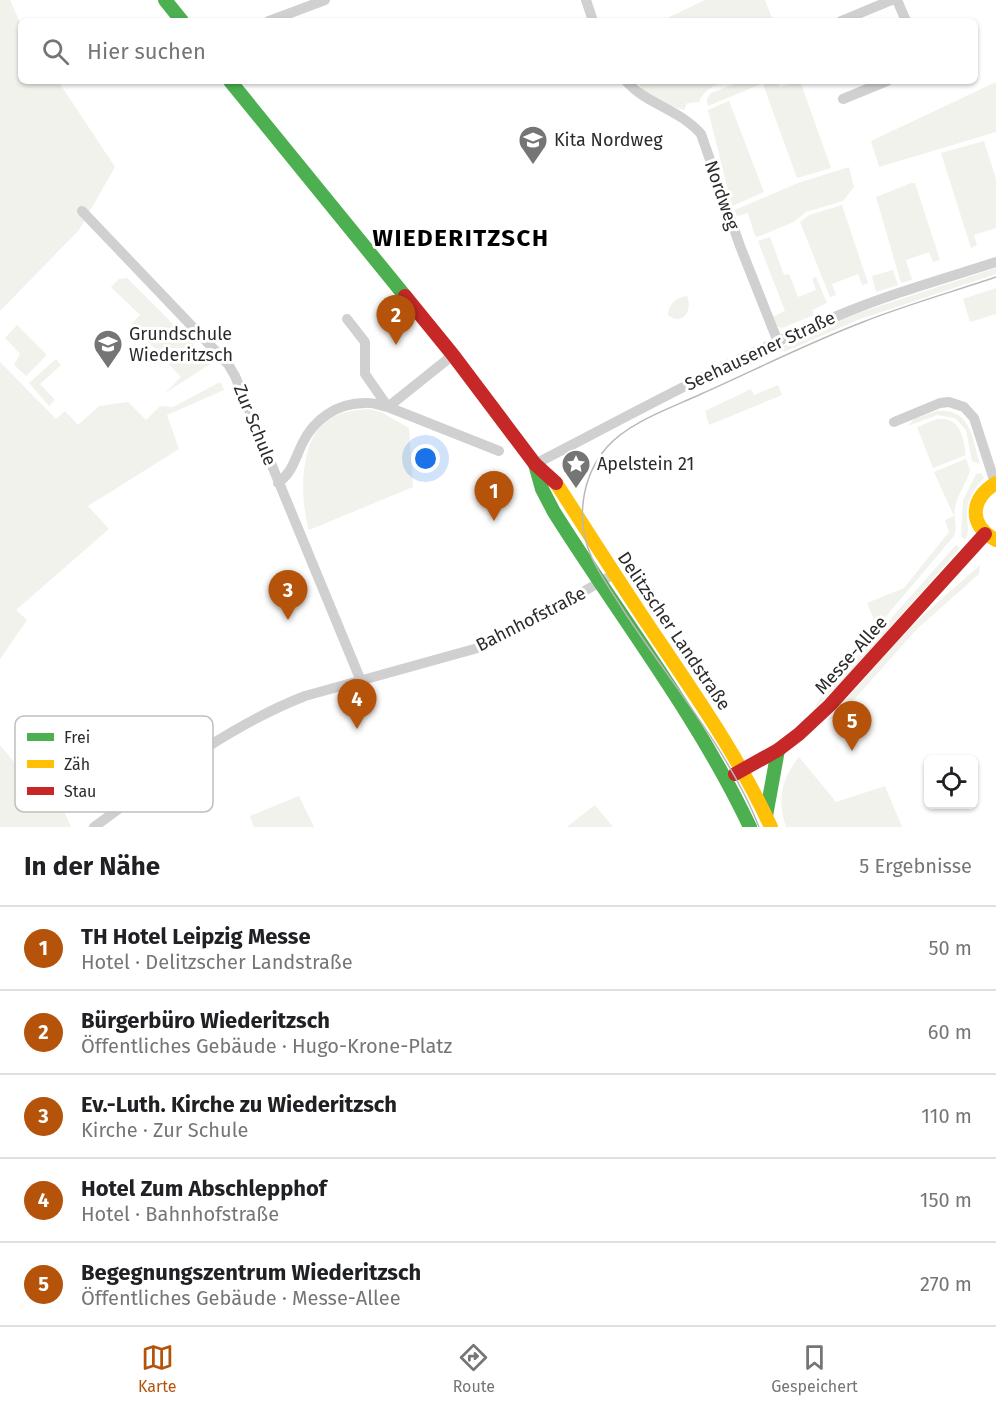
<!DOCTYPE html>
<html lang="de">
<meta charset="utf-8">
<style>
body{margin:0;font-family:"Fira Sans",sans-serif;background:#f2f2f2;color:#202124}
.controls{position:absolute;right:18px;bottom:18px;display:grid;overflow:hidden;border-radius:9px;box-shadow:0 2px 4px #0004}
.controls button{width:54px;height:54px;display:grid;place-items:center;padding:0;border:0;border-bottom:2px solid #e0e0e0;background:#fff;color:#202124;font:30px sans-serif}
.you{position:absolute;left:426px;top:459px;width:21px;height:21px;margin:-15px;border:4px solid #fff;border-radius:50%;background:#1a73e8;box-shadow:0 0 0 9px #1a73e833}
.badge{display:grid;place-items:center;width:39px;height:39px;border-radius:50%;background:#b45309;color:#fff;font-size:20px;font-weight:700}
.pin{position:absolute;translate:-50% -50px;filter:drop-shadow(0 2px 3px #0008)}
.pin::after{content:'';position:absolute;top:32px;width:21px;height:18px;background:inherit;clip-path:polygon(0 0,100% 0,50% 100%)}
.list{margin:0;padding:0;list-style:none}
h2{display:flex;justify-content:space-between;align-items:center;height:78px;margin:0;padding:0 24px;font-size:26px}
h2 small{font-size:20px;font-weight:400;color:#757577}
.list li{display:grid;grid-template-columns:39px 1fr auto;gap:18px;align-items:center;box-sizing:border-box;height:84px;padding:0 24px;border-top:2px solid #e0e0e0}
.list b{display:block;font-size:22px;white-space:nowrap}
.list p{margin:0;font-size:20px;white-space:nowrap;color:#757577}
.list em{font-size:20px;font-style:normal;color:#757577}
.icon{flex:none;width:33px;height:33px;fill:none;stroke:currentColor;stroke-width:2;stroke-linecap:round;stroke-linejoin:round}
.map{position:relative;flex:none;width:996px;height:827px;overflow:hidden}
.search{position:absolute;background:#fff;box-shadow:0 2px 4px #0004;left:18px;right:18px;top:18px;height:66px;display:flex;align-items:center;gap:15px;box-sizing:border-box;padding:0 21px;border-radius:9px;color:#757577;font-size:22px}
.sheet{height:498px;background:#fff}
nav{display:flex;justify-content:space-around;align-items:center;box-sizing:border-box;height:84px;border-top:2px solid #e0e0e0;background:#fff;font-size:16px;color:#757577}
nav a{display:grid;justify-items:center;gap:3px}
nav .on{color:#b45309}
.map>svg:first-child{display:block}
.green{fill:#f0f2eb}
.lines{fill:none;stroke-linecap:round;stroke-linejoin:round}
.street{stroke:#d0d0d0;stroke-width:10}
.fast{stroke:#4caf50;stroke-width:14}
.slow{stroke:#ffc107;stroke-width:14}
.jam{stroke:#c62828;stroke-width:14}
.tram{stroke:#b8b8b8;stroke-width:1.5}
.labels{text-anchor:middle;stroke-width:6;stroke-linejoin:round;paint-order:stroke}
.poi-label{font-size:18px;fill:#2b2b2b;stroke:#fff;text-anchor:start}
.street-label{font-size:18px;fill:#2b2b2b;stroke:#fff}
.district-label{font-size:24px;font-weight:bold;letter-spacing:1.5px;fill:#000;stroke:#fff}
.key{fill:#fff;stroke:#bfbfbf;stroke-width:1.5}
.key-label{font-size:16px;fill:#2b2b2b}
</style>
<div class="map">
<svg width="996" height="827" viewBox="0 0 996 827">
<rect width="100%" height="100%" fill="#fff"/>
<path class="green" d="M0 0H10L21 25V81H58L115 167 79 230 0 311Z
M705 0H765L773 21H661Z
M639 81H726C713 86 704 89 699 102L687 103 684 110 667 105 641 90Z
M742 81H762L761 84 708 106 707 99 711 93Z
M765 81H778L780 87 800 81 831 168 797 178 764 87Z
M996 82V132L879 167 871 141Z
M729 101 764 192 732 206 708 110Z
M984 141 996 179V228L974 235 977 245 971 248 941 153Z
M849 167 854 187 843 201 806 212 794 222 757 237 755 236 748 213 737 216 735 210 798 183Z
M911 183H915L940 260 933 262 929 252 906 260 912 280 901 283 876 197Z
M842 205 868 283 862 285 858 274 832 284 836 295 830 297 800 222 809 215Z
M770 237 784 275 789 274 798 297 816 290 812 278 816 277 827 303 812 310 814 315 782 328 776 326 772 317 785 311 758 241Z
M996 268V274L860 319 784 352 782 347 840 319Z
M893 270 898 285 876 292 872 276Z
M127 278 212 363 165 393 181 377 167 362 172 357 164 349 159 353 131 325 140 315 111 287 119 279Z
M996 288V314L970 322 963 299Z
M687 296C693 310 683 327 668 315 668 304 677 297 687 296Z
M17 325 46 354V356L26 376 14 365 20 354 5 338Z
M56 359 61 365 40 384 55 400 49 406 29 383Z
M0 362 56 419 65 411 78 425 99 406 128 402 146 420 160 406 173 407 218 383H221L224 390 167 415 179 449 88 506 109 529 16 610 27 620 0 659Z
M778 385 782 395 709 425 705 411 751 389 754 395Z
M368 409 381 412 409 428 413 487 309 530C300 501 299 445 324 423 335 413 353 410 368 409Z
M937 411C971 408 972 438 980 464L972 461 966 430 955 418 937 415 908 426 914 419Z
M937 419C961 417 963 437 966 455L933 468 917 427Z
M966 459 970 470C967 483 958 493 955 507 953 517 958 527 954 536L877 627 867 603 904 588 949 532 945 520 954 516 934 472Z
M981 473 984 478C975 487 967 499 967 512 966 523 971 531 965 540L961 536 963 500 976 474Z
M956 545 960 548 844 680 815 708 819 700Z
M980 565 979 574 917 629 842 713 827 721 912 625Z
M0 745 30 781 55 790 71 827H0Z
M799 757 836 802 885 786 902 827H786C777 800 781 779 799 757Z
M299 796 314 827H254L250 816Z
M595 805 613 827H567Z"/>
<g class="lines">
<path class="street" d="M586 0 593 21
M897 0 906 21
M269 21 325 0
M841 21 892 0
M626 81C646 104 679 109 701 134L740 246 778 342
M843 99 887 81
M82 211 228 364 235 376 361 681
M453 355 388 407 499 451
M894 422 940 403 949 402 964 407 974 418 995 483
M535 464C634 413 733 358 837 316 889 294 943 279 996 262
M278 483C292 473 295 459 302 444 314 419 337 403 365 403 373 402 381 406 388 407L365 374V342L347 319
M94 827C160 779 228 726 305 696L485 646 511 633 614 574"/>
<path class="fast" d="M165 0 182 21
M230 81 405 296
M535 464 542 489 554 512C620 617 697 715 750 827
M766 816 778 750"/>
<path class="slow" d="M556 483C591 537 625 591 661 644 702 705 740 760 771 827
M996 483C970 499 968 525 996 540"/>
<path class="jam" d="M405 296 453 355 535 464 556 483
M735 774 778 750 799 734 830 705 985 534"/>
<path class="tram" d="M759 827C729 750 667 678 622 608 612 592 600 575 592 558 575 522 581 477 607 447 629 422 671 408 701 394 755 370 808 343 863 322 906 305 952 292 996 277"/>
</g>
<defs>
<g id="school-pin" transform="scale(1.5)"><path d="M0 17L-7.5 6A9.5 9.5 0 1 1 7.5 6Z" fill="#757575" stroke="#fff"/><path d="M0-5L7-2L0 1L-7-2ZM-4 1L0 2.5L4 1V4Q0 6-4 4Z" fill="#fff"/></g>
<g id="sight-pin" transform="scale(1.5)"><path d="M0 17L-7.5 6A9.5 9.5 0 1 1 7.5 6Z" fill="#757575" stroke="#fff"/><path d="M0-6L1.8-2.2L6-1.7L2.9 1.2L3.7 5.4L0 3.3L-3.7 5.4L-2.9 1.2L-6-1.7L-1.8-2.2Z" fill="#fff"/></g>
</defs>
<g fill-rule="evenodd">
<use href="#school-pin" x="533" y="140"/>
<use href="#school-pin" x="108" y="344"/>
<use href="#sight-pin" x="576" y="464"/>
</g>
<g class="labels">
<g class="poi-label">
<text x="554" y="146">Kita Nordweg</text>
<text x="129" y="340">Grundschule<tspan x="129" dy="21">Wiederitzsch</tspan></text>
<text x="597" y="470">Apelstein 21</text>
</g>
<g class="street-label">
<text transform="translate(722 195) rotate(71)" y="6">Nordweg</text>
<text transform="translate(760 351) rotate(-25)" y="6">Seehausener Straße</text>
<text transform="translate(255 425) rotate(68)" y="6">Zur Schule</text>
<text transform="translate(531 619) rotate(-27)" y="6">Bahnhofstraße</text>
<text transform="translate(674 631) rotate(56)" y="6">Delitzscher Landstraße</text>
<text transform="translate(851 655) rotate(-48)" y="6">Messe-Allee</text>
</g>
<g class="district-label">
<text x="461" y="246">WIEDERITZSCH</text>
</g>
</g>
<rect x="15" y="716" width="198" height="96" rx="9" class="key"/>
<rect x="27" y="733" width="27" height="8" fill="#4caf50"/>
<rect x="27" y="760" width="27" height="8" fill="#ffc107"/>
<rect x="27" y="787" width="27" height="8" fill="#c62828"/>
<g class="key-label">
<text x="64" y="743">Frei</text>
<text x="64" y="770">Zäh</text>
<text x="64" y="797">Stau</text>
</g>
</svg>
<div class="controls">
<button><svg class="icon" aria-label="locate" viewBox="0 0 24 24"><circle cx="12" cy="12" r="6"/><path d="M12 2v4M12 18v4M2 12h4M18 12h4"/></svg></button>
</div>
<div class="you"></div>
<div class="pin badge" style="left:494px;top:521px">1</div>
<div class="pin badge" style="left:396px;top:345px">2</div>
<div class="pin badge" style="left:288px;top:620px">3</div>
<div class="pin badge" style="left:357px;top:729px">4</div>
<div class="pin badge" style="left:852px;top:751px">5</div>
<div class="search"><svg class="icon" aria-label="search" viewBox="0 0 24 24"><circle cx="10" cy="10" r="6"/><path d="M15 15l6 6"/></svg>Hier suchen</div>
</div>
<section class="sheet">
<h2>In der Nähe<small>5 Ergebnisse</small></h2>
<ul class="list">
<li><span class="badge">1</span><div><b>TH Hotel Leipzig Messe</b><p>Hotel · Delitzscher Landstraße</p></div><em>50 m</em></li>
<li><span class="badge">2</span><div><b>Bürgerbüro Wiederitzsch</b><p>Öffentliches Gebäude · Hugo-Krone-Platz</p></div><em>60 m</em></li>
<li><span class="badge">3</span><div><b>Ev.-Luth. Kirche zu Wiederitzsch</b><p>Kirche · Zur Schule</p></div><em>110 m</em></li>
<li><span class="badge">4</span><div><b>Hotel Zum Abschlepphof</b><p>Hotel · Bahnhofstraße</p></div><em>150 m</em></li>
<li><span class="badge">5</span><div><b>Begegnungszentrum Wiederitzsch</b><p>Öffentliches Gebäude · Messe-Allee</p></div><em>270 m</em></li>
</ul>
</section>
<nav>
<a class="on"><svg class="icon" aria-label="map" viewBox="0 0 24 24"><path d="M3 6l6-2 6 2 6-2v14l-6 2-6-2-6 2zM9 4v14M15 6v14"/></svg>Karte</a>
<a><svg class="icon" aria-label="directions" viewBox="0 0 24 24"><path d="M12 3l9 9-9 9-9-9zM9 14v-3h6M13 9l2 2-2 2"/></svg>Route</a>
<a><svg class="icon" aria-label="saved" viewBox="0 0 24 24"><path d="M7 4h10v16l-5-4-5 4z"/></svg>Gespeichert</a>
</nav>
